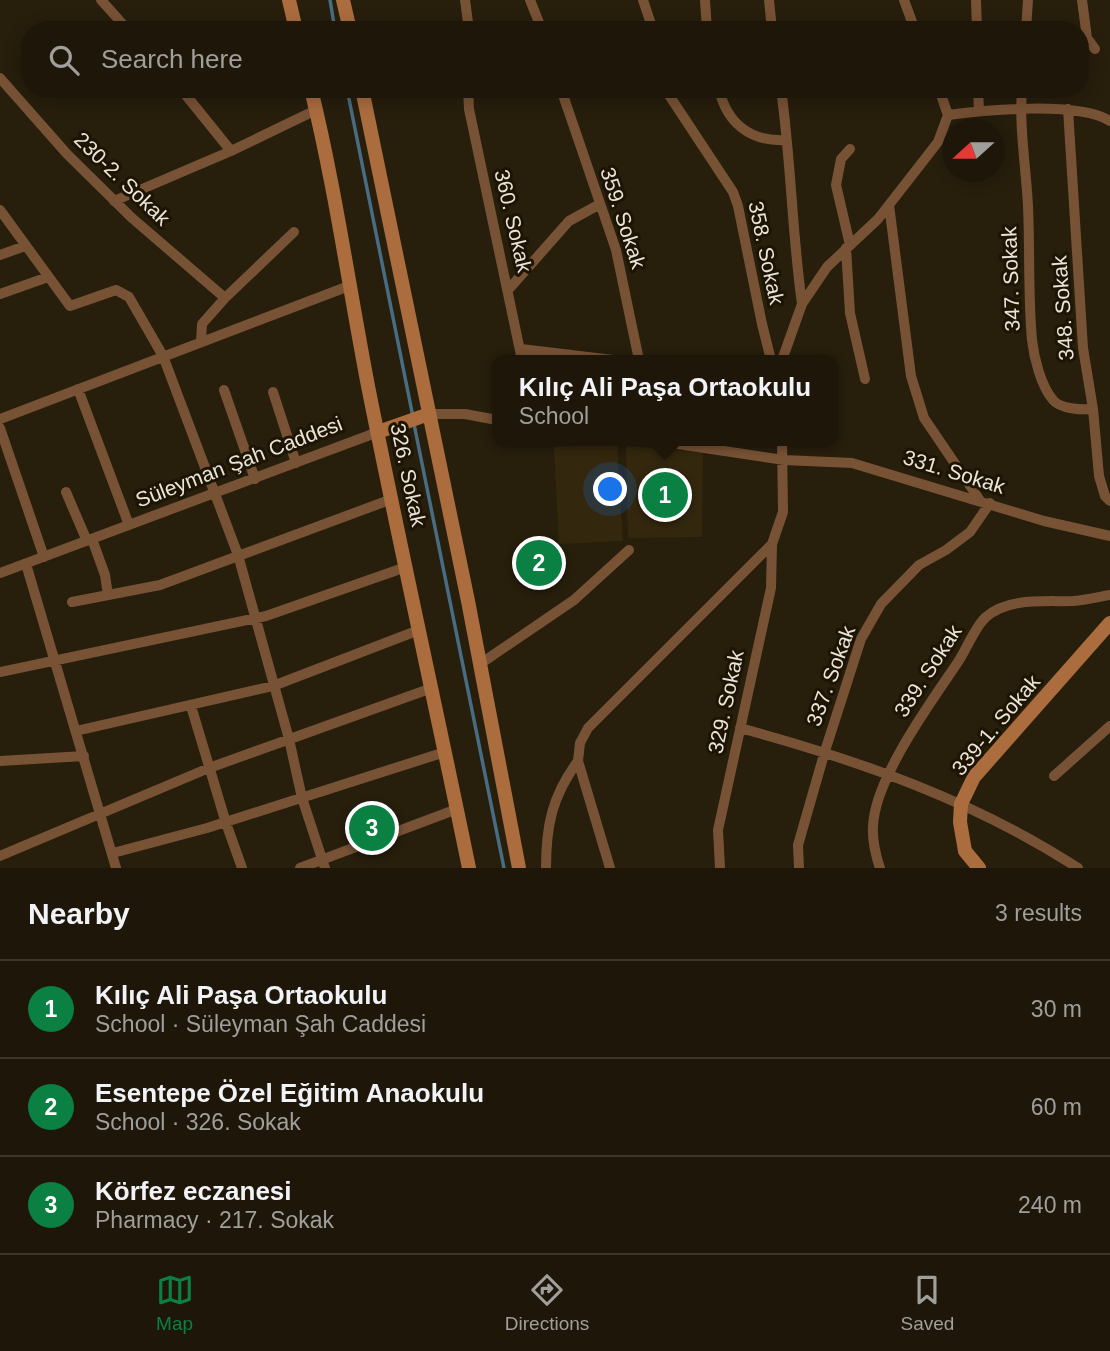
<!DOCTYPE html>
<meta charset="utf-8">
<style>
body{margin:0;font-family:Helvetica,sans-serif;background:#2a2317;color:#f1f3f6}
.compass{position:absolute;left:942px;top:119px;width:63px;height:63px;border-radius:50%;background:#1d1609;box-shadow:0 4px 18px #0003;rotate:249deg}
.you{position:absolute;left:611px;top:490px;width:24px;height:24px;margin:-18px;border:5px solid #fff;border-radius:50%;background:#1a73e8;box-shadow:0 0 0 10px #1a73e833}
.badge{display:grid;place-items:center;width:46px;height:46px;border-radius:50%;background:#0b8043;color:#fff;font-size:23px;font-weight:700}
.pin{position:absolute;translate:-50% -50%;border:4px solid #fff;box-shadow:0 2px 7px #0006}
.popup{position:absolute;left:492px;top:355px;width:346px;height:91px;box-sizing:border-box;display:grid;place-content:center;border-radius:14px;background:#1d1609;filter:drop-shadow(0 2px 5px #0005);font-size:23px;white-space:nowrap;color:#a09f9c}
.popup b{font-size:26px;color:#f1f3f6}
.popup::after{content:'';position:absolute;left:50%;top:100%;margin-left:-14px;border:14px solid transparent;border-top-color:#1d1609}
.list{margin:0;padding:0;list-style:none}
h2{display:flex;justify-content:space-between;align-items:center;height:91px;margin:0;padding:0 28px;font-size:30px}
h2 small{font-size:23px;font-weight:400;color:#a09f9c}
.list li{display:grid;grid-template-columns:46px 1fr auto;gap:21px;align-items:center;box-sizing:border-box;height:98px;padding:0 28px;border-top:2px solid #3b352a}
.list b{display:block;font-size:26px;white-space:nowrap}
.list p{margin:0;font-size:23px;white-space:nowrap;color:#a09f9c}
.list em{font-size:23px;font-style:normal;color:#a09f9c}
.icon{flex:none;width:38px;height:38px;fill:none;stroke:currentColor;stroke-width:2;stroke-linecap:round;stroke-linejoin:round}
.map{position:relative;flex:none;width:1110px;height:868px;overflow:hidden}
.search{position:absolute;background:#1d1609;box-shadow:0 4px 18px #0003;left:21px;right:21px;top:21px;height:77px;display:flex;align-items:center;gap:18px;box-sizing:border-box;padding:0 24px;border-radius:28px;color:#a09f9c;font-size:26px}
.sheet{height:385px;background:#1d1609}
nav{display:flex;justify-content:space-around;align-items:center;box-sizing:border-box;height:98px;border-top:2px solid #3b352a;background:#1d1609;font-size:19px;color:#a09f9c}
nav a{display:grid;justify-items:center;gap:4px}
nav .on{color:#0b8043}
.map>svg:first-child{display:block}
.built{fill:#33270e}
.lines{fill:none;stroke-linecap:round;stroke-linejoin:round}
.stream{stroke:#486c84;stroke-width:3.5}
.street{stroke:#785235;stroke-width:10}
.secondary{stroke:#ab6d3e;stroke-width:14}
.labels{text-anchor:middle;stroke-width:6;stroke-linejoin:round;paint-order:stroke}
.street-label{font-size:21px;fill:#eae4d9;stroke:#1d1404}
</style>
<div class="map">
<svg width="1110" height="868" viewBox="0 0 1110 868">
<rect width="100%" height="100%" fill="#271e0c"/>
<path class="built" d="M617 444 623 541 559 544 554 447Z
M626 446 703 452 702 537 628 538Z"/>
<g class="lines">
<path class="stream" d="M330 0 335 30
M347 89 413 417
M414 424 504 868"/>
<path class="street" d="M101 0 128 30
M465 0 469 30
M530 0 542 30
M643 0 653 30
M705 0 707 30
M769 0 772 30
M904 0 915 30
M976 0 977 30
M1082 0 1087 38 1095 49
M574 30 576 29
M1026 30 1028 0
M0 78 67 154 132 218 225 298
M181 89 231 151
M468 89 469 109 522 360
M561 89 616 250 639 360
M665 89 733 192 738 206 762 324 771 360
M719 89C727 124 751 142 786 140
M781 89C791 160 792 233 802 304
M978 89 979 111
M1022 89C1019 128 1026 167 1028 206 1030 251 1028 296 1032 340 1034 358 1041 386 1053 400 1060 409 1082 410 1093 409
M1068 109 1083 348 1093 409 1099 476 1105 496 1110 501
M948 115C986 110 1078 101 1110 121
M850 149 841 159 836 185 850 245
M114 201 231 151 316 110
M889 205 911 376 924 418 979 499
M0 210 70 306 116 290 129 297 163 356 238 555 289 739 302 798 325 868
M846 248 850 313 865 379
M0 255 25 246
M509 289 569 221 600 204
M0 294 48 277
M201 342 202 324 225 298 294 232
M521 349 613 360
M782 360 802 304 827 267 878 219 938 142 948 115 939 89
M78 389 129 525
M224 390 255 479
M273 392 296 463
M429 414H465L497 420
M0 419 349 286
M0 428 44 557
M658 441 784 460 852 463 1044 521 1110 536
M66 492 87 541
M92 539 105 575 108 595
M26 564 116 868
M0 573 378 432
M72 602 160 585 392 499
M480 664 574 600 629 550
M0 672 266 616 406 567
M191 706 226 823 242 868
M740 728C858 760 975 801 1078 868
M76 731 273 686 419 630
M0 761 84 756
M1054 776 1110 726
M113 853 207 828 445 752
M0 856 209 768 432 688
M300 868 457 809
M546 868C546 826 552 796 578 761
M610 868 578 761 580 743 588 728 772 544 783 512 782 441
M720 868 718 830 771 588 772 544
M799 868 798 845 825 751 861 639 881 604 919 565 946 550 970 532 990 503
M880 868C876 857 872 839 873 826 875 778 931 702 958 662 966 650 976 625 986 617 1009 597 1045 602 1073 601 1085 600 1098 597 1110 595"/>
<path class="secondary" d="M289 0 296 30
M343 0 350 30
M311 89C335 187 349 287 368 386 400 547 436 707 469 868
M362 89 468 601 519 868
M378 432 429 414
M979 868 965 851 960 822 961 804 974 777 1110 623"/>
</g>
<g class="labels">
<g class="street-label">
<text transform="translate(122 179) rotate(44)" y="7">230-2. Sokak</text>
<text transform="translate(623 218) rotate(72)" y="7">359. Sokak</text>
<text transform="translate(513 221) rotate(77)" y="7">360. Sokak</text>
<text transform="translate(766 253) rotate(78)" y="7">358. Sokak</text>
<text transform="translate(1011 279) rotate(-92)" y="7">347. Sokak</text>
<text transform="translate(1063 308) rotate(-94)" y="7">348. Sokak</text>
<text transform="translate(239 462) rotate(-21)" y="7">Süleyman Şah Caddesi</text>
<text transform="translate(954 472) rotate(17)" y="7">331. Sokak</text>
<text transform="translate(408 475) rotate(78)" y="7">326. Sokak</text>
<text transform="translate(928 671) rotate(-57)" y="7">339. Sokak</text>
<text transform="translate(831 676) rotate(-70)" y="7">337. Sokak</text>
<text transform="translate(726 702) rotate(-78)" y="7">329. Sokak</text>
<text transform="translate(996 725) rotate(-50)" y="7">339-1. Sokak</text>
</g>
</g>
</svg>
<svg class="compass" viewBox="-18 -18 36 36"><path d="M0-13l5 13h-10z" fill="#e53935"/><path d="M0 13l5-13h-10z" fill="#a09f9c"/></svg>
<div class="you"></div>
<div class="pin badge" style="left:665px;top:495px">1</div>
<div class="popup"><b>Kılıç Ali Paşa Ortaokulu</b>School</div>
<div class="pin badge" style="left:539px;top:563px">2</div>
<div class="pin badge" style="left:372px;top:828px">3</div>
<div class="search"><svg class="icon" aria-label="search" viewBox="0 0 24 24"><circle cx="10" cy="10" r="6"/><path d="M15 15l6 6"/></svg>Search here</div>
</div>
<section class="sheet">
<h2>Nearby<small>3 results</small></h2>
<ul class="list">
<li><span class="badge">1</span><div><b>Kılıç Ali Paşa Ortaokulu</b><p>School · Süleyman Şah Caddesi</p></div><em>30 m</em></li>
<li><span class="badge">2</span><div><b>Esentepe Özel Eğitim Anaokulu</b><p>School · 326. Sokak</p></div><em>60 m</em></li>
<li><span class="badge">3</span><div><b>Körfez eczanesi</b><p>Pharmacy · 217. Sokak</p></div><em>240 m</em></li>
</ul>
</section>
<nav>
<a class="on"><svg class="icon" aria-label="map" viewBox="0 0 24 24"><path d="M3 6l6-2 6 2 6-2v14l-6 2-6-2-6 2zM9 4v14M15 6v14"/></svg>Map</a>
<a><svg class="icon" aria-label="directions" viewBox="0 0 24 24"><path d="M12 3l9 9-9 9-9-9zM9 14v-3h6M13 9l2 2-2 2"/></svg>Directions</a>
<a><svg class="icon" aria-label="saved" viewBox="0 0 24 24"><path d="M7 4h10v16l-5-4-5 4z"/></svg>Saved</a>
</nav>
